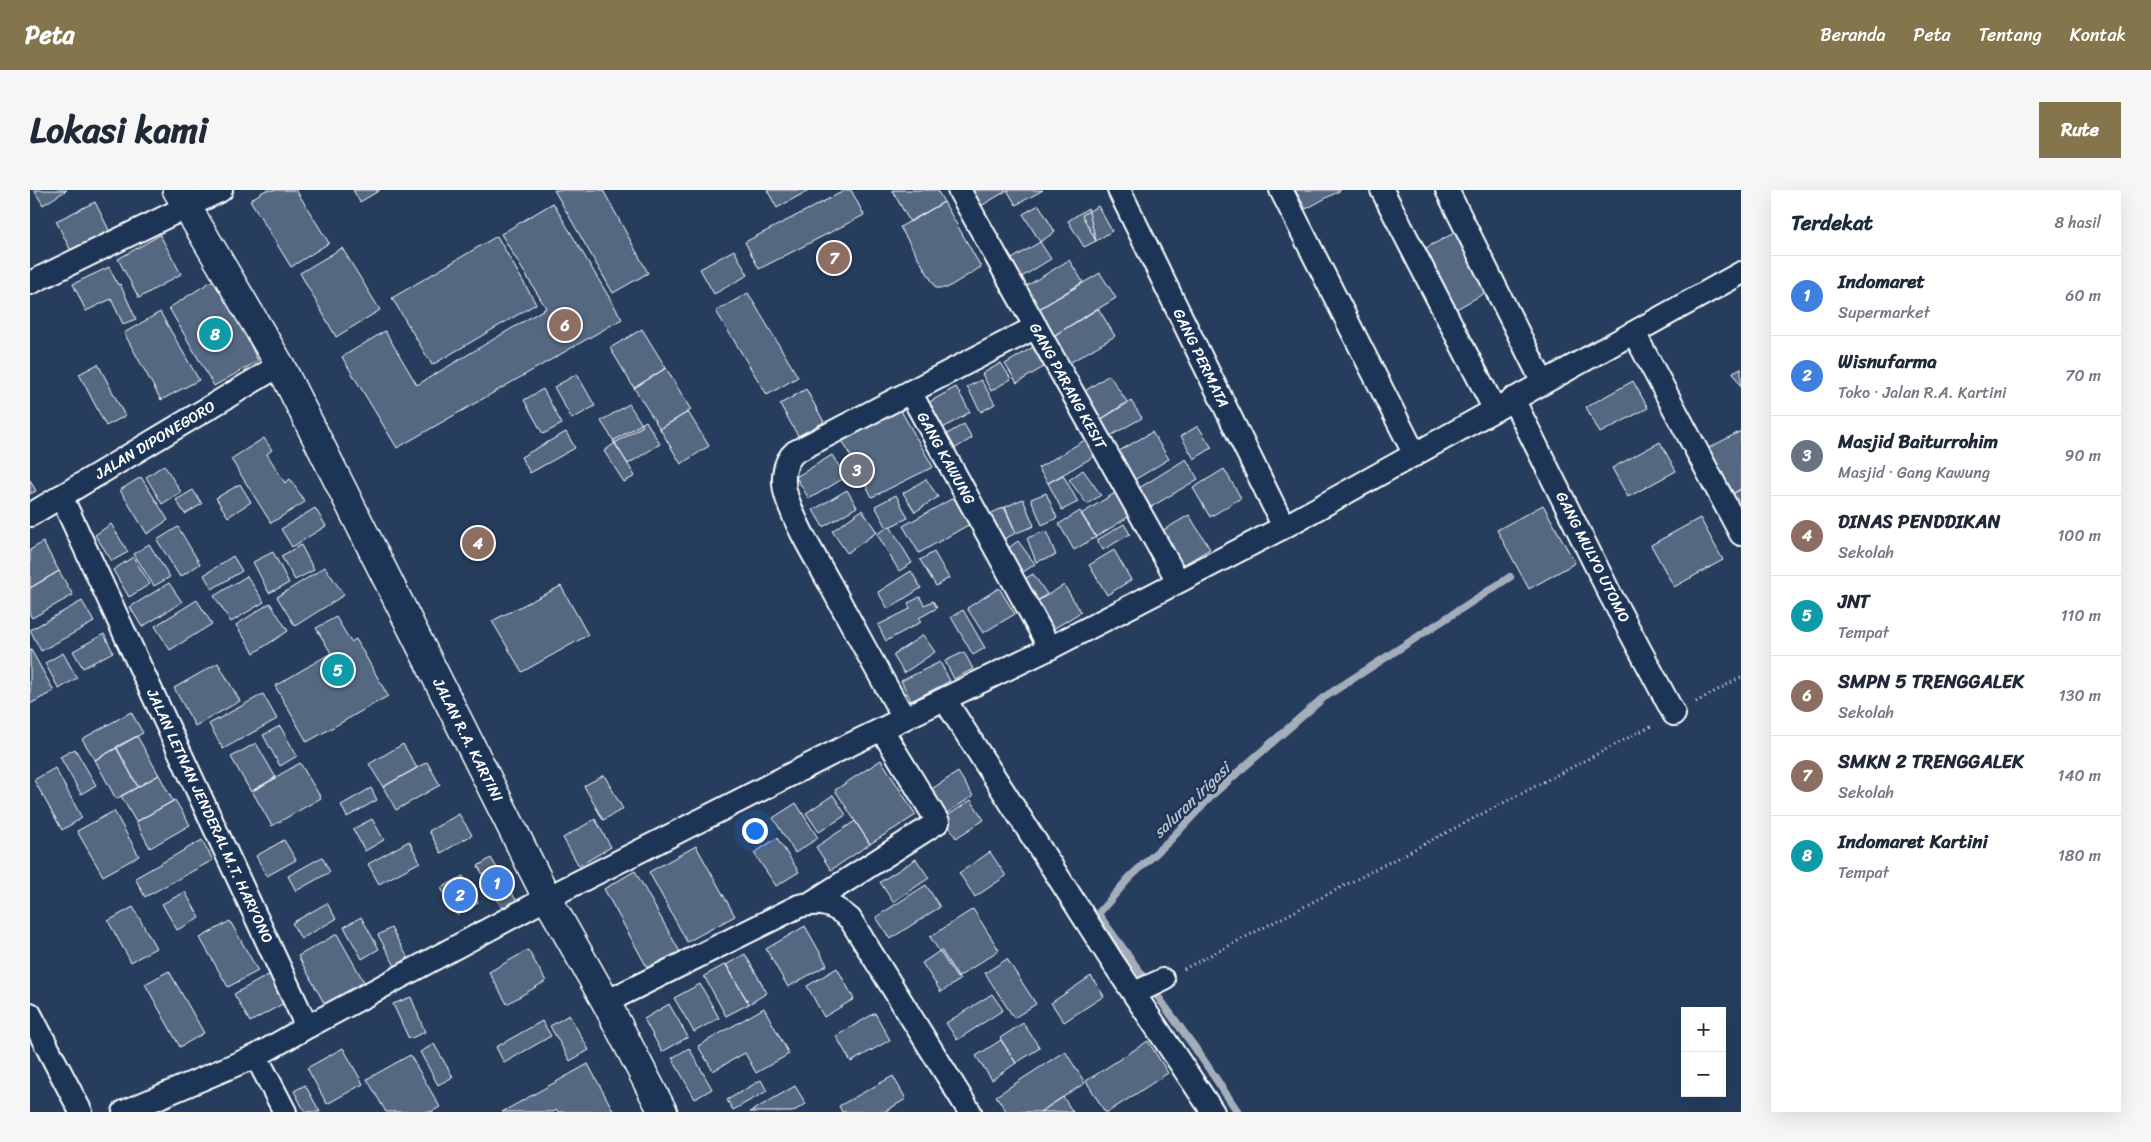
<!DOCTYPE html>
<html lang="id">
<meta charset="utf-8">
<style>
body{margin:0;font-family:Sriracha,sans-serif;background:#f6f6f7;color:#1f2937}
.controls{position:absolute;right:15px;bottom:15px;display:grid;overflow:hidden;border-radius:0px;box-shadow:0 5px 20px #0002}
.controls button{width:45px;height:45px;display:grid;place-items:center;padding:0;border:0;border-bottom:1px solid #e0e1e3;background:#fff;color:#1f2937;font:25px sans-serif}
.you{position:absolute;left:724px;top:640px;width:18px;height:18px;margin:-12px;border:4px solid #fff;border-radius:50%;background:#1a73e8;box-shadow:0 0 0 8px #1a73e833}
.badge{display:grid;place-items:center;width:32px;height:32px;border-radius:50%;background:#84754c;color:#fff;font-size:16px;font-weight:700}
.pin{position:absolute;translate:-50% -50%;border:2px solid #fff;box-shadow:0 1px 5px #0006}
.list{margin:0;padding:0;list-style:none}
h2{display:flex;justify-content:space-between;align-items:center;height:65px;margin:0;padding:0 20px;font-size:21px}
h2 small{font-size:16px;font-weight:400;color:#747a83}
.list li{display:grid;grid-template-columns:32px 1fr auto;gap:15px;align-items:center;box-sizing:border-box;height:80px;padding:0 20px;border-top:1px solid #e0e1e3}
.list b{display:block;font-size:19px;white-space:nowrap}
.list p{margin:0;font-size:16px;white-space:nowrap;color:#747a83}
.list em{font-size:16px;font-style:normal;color:#747a83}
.map{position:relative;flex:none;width:1711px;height:922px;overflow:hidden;border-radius:0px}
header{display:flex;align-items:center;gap:30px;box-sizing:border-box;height:70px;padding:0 25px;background:#84754c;color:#fff}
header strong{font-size:24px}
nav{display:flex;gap:28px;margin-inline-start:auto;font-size:18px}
.intro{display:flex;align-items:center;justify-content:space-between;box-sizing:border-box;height:120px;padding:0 30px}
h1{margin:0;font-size:35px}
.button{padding:12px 22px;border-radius:0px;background:#84754c;color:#fff;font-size:18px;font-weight:700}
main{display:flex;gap:30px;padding:0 30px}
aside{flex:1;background:#fff;border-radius:0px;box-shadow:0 5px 20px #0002}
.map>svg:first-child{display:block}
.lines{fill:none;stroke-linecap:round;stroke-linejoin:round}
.stream{stroke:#a4aebb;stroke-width:8}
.building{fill:#556781;stroke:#fff}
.street-casing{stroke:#fff;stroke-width:26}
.secondary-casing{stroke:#fff;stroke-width:31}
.path{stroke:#fff;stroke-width:3;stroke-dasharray:1 4;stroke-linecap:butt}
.street{stroke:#1d3557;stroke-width:22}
.secondary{stroke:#1d3557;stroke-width:28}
.labels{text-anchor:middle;stroke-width:5;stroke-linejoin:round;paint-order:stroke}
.street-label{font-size:15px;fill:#fff;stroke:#1d3557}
.water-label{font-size:16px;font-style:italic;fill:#bbc2cc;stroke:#1d3557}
</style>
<header>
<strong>Peta</strong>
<nav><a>Beranda</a><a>Peta</a><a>Tentang</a><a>Kontak</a></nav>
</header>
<div class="intro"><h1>Lokasi kami</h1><a class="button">Rute</a></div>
<main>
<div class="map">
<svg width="1711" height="922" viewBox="0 0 1711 922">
<rect width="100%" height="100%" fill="#263d5e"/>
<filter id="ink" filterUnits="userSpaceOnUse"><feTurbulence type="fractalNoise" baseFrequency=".02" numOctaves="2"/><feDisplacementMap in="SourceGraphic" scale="10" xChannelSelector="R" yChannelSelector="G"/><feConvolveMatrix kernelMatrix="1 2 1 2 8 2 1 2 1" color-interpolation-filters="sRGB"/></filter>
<g filter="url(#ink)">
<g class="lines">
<path class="stream" d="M1208 922 1168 862 1068 724 1099 688 1140 650 1182 605 1293 508 1480 387"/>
</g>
<path class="building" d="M4 0H37L13 15Z
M236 0H266L299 53 261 77 220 10Z
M323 0H350L330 12Z
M524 0H573L618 83 583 103Z
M737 0H779L747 18Z
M816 0H821L834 25 729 79 715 52Z
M862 0H907L914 12 880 32Z
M941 0H975L976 1 951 16Z
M977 0H1013L986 15Z
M1265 0H1311L1276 19Z
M65 12 80 42 41 61 26 31Z
M914 12 951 77 917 98H906L870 37Z
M523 13 592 129 367 258 312 167 355 141 387 195 516 118 471 44Z
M1009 15 1025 42 1010 52 993 24Z
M1068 16 1082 41 1066 51 1052 25Z
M1058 18 1066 51 1054 57 1038 31Z
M1430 40 1462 99 1423 121 1390 61Z
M130 45 151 84 109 108 88 69Z
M467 46 506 114 402 175 362 108Z
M1010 52 1021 69 990 88 980 70Z
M312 58 350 120 306 147 270 83Z
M704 60 718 85 684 104 670 79Z
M1039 70 1053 92 1004 122 990 100Z
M79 77 88 95 90 94 106 129 93 134 81 109 56 121 43 94Z
M1070 83 1086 108 1020 148 1004 122Z
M188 87 228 171 184 196 139 118Z
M718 103 768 187 737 205 686 121Z
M1068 118 1085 146 1036 175 1020 148Z
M130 122 169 190 131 210 94 143Z
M612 139 636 178 604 198 580 158Z
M1005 156 1017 175 987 193 975 174Z
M971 173 981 189 961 201 952 184Z
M68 174 95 226 76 236 49 184Z
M636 178 661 220 630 239 604 198Z
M1711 178V197L1703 182Z
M547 184 565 216 542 229 524 197Z
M1079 185 1097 212 1070 230 1052 203Z
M951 190 965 214 951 222 937 197Z
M1603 191 1618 218 1570 243 1556 217Z
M926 197 940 222 908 241 894 215Z
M513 199 532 234 513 244 494 210Z
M776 199 794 232 768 246 750 214Z
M1101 211 1112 228 1080 246 1070 230Z
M599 214 613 236 585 253 571 231Z
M870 219 903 277 842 307 812 250Z
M658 222 679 256 651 274 630 239Z
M616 231 630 254 598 274 583 251Z
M934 234 942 248 921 261 912 247Z
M1168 236 1182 258 1164 269 1151 246Z
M1711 241V299L1697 307 1673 261Z
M536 242 545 258 500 283 491 267Z
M1122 242 1139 269 1101 292 1084 264Z
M1060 247 1070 263 1018 293 1008 278Z
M234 248 242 260 237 264 255 293 260 289 275 312 241 333 201 269Z
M1630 252 1646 281 1598 307 1582 278Z
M585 253 605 286 594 292 574 261Z
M802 265 816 287 779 309 766 287Z
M1156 269 1168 289 1121 317 1109 298Z
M134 275 151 302 132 314 116 287Z
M1194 279 1211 308 1180 327 1163 298Z
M1053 280 1071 305 1057 314 1039 290Z
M1033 285 1048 312 1032 320 1018 293Z
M111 287 138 330 117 344 90 300Z
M896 289 908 307 885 322 873 303Z
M0 290 6 301 0 304Z
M210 294 221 312 198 327 186 308Z
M1711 299V333L1697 307Z
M163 300 172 314 155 324 146 310Z
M817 300 827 317 793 337 783 320Z
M1016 303 1027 328 1012 335 1001 309Z
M1085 303 1100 326 1066 347 1051 324Z
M866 305 878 328 857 338 845 316Z
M925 307 940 334 889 363 873 336Z
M993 309 1004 336 986 343 975 317Z
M1513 315 1545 373 1499 399 1467 340Z
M974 317 986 343 970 351 958 325Z
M285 318 296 336 262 357 251 339Z
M832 320 847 342 817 363 802 341Z
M1050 321 1066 347 1044 360 1029 334Z
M1159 325 1180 359 1146 379 1125 345Z
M1670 328 1693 370 1644 397 1621 355Z
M81 334 98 362 82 371 65 345Z
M1094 334 1100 344 1073 360 1067 350Z
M860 336 882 373 869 381 847 344Z
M148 337 170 374 150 387 127 350Z
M1016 341 1026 365 1006 372 997 348Z
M988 351 1005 374 989 385 973 362Z
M13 352 29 381 0 398V360Z
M119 354 140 387 124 396 104 364Z
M271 355 284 380 265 390 251 366Z
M1084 360 1101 390 1077 405 1059 375Z
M243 362 259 393 239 403 223 372Z
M904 362 919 388 906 396 890 370Z
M203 366 212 381 182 399 174 385Z
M103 367 120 394 99 407 83 380Z
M295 377 314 405 265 436 247 407Z
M29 381 43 405 2 428 0 425V398Z
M881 381 891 398 858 419 848 402Z
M1003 384 1017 404 1003 414 989 392Z
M217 386 234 412 201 432 184 406Z
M139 393 152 412 112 437 100 417Z
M1034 395 1051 422 1015 444 998 417Z
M531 396 558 445 492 482 462 431Z
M969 398 985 424 953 443 937 418Z
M890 407 894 415 903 411 907 418 889 428 891 432 856 451 848 435 880 419 878 413Z
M167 410 182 434 140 460 125 436Z
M52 411 64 432 11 461 0 440Z
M240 413 258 441 224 463 206 435Z
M933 420 955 458 943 465 921 427Z
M306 427 321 452 326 449 358 506 277 552 245 496 301 463 286 438Z
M74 444 83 462 53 478 43 461Z
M893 445 905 462 874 483 863 465Z
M0 458 24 501 0 514Z
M934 462 943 479 924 489 915 471Z
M33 463 47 488 29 499 15 473Z
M910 472 920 491 881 511 871 491Z
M188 473 210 511 165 536 144 498Z
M233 504 247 529 193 559 179 534Z
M101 522 113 543 65 570 52 549Z
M250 536 267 566 250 576 233 545Z
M107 546 129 585 108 597 86 557Z
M226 553 246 588 221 602 201 567Z
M373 554 387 578 353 597 339 574Z
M87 558 108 597 86 609 65 570Z
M45 559 66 595 51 604 30 567Z
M851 570 886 625 840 654 805 600Z
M397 572 410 595 366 620 353 597Z
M270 573 291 608 242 636 222 601Z
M25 578 52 628 32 640 4 590Z
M928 582 943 606 912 626 897 602Z
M129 585 143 611 106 632 91 606Z
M574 585 593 619 573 630 554 596Z
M341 598 347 610 317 627 311 615Z
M803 605 816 625 789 642 776 623Z
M145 610 160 635 120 658 106 632Z
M941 610 954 630 926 648 914 628Z
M766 613 788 648 765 663 743 628Z
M84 621 109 666 73 686 47 641Z
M429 624 442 645 411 663 399 641Z
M342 629 354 650 335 661 323 639Z
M565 629 581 657 549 676 533 648Z
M825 631 840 654 801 680 786 657Z
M747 648 769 682 746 696 724 663Z
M172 650 183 670 115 707 105 688Z
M254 650 266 670 237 686 226 666Z
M379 651 390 672 349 694 338 674Z
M666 656 705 726 657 752 619 682Z
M960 662 976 686 945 707 929 683Z
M292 667 300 682 266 701 258 686Z
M461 668 486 710 472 718 448 676Z
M886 669 899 688 863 712 850 692Z
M605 681 650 762 618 779 574 699Z
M433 686 448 713 427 725 411 698Z
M896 695 910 717 860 749 846 727Z
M155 702 170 728 147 740 132 714Z
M297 713 306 729 271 749 262 733Z
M103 717 126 758 101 772 78 731Z
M943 719 969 760 927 788 900 747Z
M331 727 349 759 332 769 314 737Z
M200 731 228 781 198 797 170 748Z
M775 736 797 775 758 797 736 759Z
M361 738 378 768 365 776 348 745Z
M307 744 338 799 298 820 268 766Z
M498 760 516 791 477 814 459 782Z
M911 760 930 790 911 802 892 773Z
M715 764 737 803 719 814 696 775Z
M977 769 1006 814 984 828 955 783Z
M696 774 719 814 696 826 674 786Z
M807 778 824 809 794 827 777 796Z
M139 781 174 843 150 857 115 794Z
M242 783 258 811 220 832 204 804Z
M1061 786 1074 806 1034 832 1021 813Z
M670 794 689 828 664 842 644 808Z
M962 804 973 820 927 850 916 833Z
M381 807 395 842 379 849 363 814Z
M639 814 658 847 632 862 614 829Z
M734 818 759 864 726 883 715 863 683 881 668 856Z
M845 823 860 850 821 872 806 846Z
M539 825 559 860 540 871 520 836Z
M512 831 521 846 474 873 466 857Z
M993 833 1010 858 986 873 970 848Z
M971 850 986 873 962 890 946 866Z
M1118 851 1138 883 1078 922H1075L1056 891Z
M404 854 423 887 408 895 390 862Z
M313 858 333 894 297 914 277 878Z
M659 858 682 899 665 909 642 868Z
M1035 861 1055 893 1010 922H977L966 906Z
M380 865 410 917 401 922H356L337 889Z
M558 874 584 922H528L527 920 523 922H472Z
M863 886 876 909 854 922H812L809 916Z
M731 890 737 901 703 920 697 910Z
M275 895 290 922H275L264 901Z
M765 896 776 914 762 922H720Z
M1033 907 1043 922H1010Z"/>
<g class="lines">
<g class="street-casing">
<path id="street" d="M929 0 1148 391
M1089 0 1254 337
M1251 0 1385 265
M1352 0 1465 220
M1417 0 1513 193
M0 93 191 0
M1006 137 880 202 1020 458
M1604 143 1711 344
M1483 209 1580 404 1644 524
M31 306 277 837 226 866 255 922
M0 325 250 175
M915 510 1082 771 1183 922
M874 528C849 484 824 439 800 394 785 367 767 338 757 308 752 293 752 273 765 262L880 202
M781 713 908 632 852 540
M1104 803 1133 790
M576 812 769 716C791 711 803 714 820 729L940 922
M0 824 51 922
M277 837 517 708 815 557 1020 458 1254 337 1711 83
M94 922 226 866"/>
</g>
<g class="secondary-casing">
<path id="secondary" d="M147 0 250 175 517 708 576 812 633 922"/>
</g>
<path class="path" d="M1666 512 1711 487
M1154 779 1623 535"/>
<use href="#street" class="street"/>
<use href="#secondary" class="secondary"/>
</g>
</g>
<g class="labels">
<g class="street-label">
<text transform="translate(1171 168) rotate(64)" y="5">GANG PERMATA</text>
<text transform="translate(1038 196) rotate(61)" y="5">GANG PARANG KESIT</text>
<text transform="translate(125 250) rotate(-31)" y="5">JALAN DIPONEGORO</text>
<text transform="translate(916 268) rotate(61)" y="5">GANG KAWUNG</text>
<text transform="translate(1563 367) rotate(63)" y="5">GANG MULYO UTOMO</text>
<text transform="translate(438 550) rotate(63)" y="5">JALAN R.A. KARTINI</text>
<text transform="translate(180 626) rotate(65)" y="5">JALAN LETNAN JENDERAL M.T. HARYONO</text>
</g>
<g class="water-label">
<text transform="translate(1161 610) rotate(-44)" y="6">saluran irigasi</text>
</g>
</g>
</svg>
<div class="controls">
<button>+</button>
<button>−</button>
</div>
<div class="you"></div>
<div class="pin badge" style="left:467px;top:693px;background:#3f7fe0">1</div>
<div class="pin badge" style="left:430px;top:705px;background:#3f7fe0">2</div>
<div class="pin badge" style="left:827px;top:280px;background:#6b7280">3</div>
<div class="pin badge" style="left:448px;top:353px;background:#8d6e63">4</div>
<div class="pin badge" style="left:308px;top:480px;background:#0f9aa8">5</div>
<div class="pin badge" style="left:535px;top:135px;background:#8d6e63">6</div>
<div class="pin badge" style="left:804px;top:68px;background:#8d6e63">7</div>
<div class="pin badge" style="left:185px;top:144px;background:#0f9aa8">8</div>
</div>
<aside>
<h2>Terdekat<small>8 hasil</small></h2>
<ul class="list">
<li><span class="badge" style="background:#3f7fe0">1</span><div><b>Indomaret</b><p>Supermarket</p></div><em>60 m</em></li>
<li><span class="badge" style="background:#3f7fe0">2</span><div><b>Wisnufarma</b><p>Toko · Jalan R.A. Kartini</p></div><em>70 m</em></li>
<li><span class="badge" style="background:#6b7280">3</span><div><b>Masjid Baiturrohim</b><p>Masjid · Gang Kawung</p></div><em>90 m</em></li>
<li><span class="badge" style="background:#8d6e63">4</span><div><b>DINAS PENDDIKAN</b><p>Sekolah</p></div><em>100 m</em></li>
<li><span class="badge" style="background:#0f9aa8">5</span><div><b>JNT</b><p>Tempat</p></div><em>110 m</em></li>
<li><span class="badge" style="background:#8d6e63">6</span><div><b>SMPN 5 TRENGGALEK</b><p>Sekolah</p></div><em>130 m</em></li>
<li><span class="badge" style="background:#8d6e63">7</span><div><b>SMKN 2 TRENGGALEK</b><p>Sekolah</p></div><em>140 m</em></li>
<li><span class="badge" style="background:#0f9aa8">8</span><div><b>Indomaret Kartini</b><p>Tempat</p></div><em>180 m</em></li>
</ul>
</aside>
</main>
